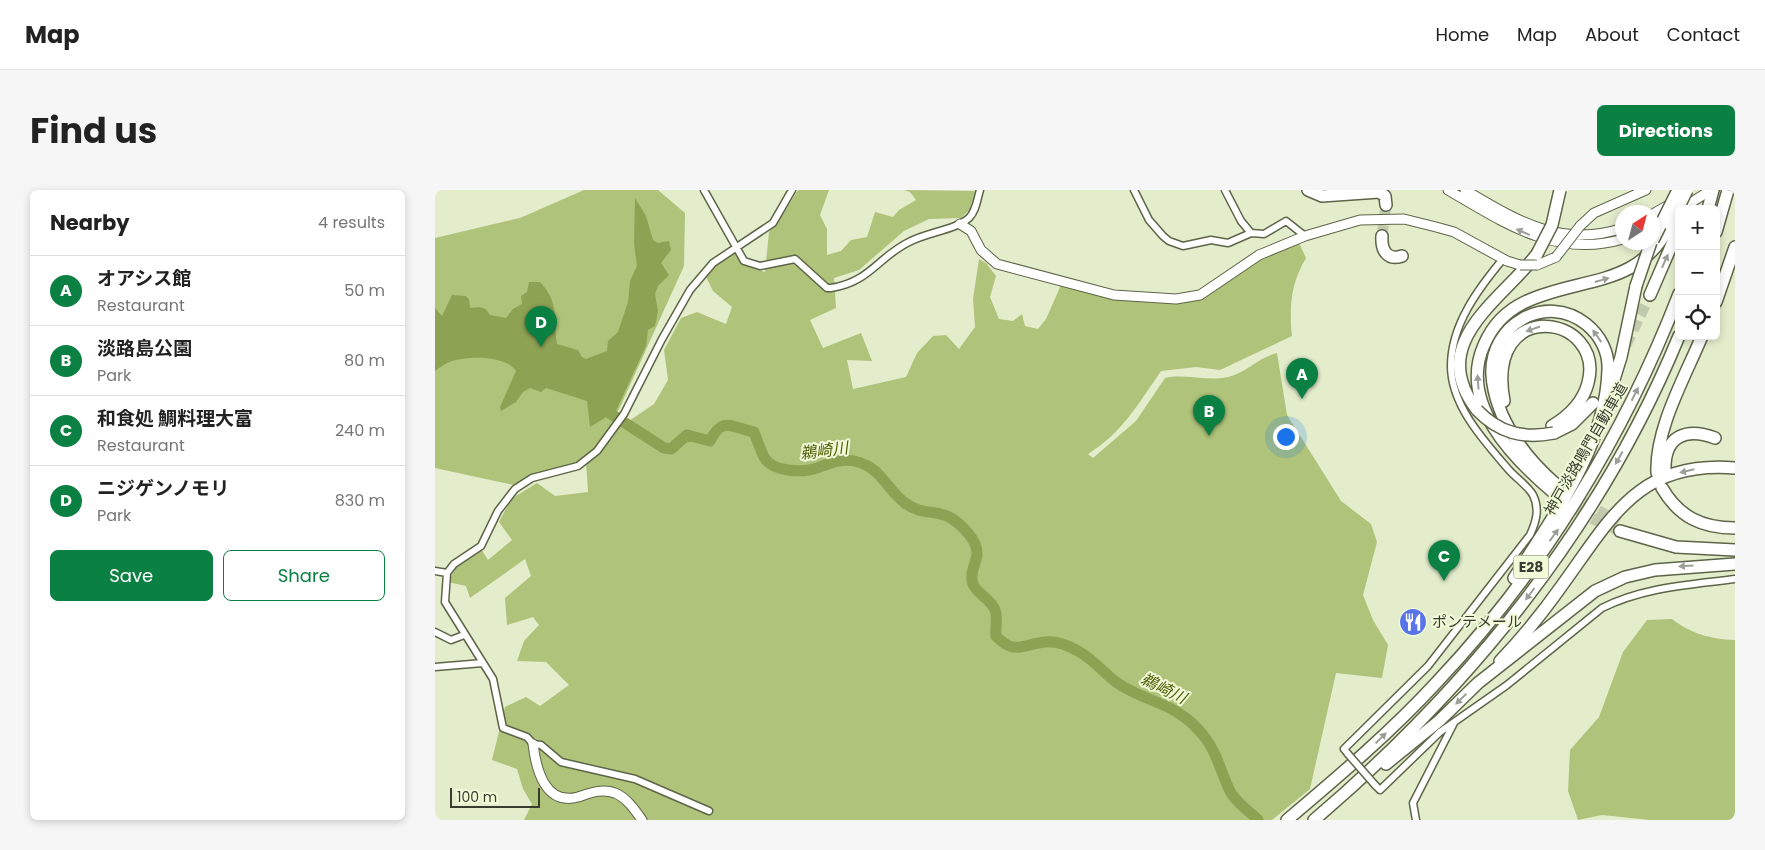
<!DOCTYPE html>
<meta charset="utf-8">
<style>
body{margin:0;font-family:Poppins,"Noto Sans JP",sans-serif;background:#f6f6f6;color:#222}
.controls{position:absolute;right:15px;top:15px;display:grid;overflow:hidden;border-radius:8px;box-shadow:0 2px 8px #0003}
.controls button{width:45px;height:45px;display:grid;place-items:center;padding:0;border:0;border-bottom:1px solid #e0e0e0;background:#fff;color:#222;font:25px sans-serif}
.compass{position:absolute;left:1180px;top:15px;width:45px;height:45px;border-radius:50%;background:#fff;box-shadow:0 2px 8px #0003;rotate:36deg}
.scale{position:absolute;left:15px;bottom:12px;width:90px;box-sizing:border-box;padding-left:5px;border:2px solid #393d30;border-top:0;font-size:14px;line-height:18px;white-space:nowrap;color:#393d30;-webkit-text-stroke:4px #f0fad9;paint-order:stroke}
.you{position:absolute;left:850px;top:246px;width:18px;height:18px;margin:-12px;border:4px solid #fff;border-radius:50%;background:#1a73e8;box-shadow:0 0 0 8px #1a73e833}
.badge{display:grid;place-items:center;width:32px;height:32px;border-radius:50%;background:#0b8043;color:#fff;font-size:16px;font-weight:700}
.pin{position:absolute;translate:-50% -41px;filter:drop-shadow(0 1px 2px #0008)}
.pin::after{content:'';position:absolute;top:26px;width:18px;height:15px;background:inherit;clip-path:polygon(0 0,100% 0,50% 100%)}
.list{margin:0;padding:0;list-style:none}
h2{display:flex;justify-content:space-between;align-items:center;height:65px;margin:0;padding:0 20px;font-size:21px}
h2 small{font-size:16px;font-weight:400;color:#767676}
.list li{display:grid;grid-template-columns:32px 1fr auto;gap:15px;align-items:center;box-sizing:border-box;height:70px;padding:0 20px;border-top:1px solid #e0e0e0}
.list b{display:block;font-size:19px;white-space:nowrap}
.list p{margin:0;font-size:16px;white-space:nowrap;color:#767676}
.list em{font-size:16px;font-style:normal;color:#767676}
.actions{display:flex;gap:10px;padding:15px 20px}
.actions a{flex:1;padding:11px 0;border:1px solid #0b8043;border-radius:8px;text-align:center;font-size:18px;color:#0b8043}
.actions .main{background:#0b8043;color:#fff}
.icon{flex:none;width:28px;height:28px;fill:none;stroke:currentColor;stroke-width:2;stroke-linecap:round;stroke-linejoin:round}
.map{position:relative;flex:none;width:1300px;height:630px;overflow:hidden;border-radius:8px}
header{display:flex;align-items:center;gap:30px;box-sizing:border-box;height:70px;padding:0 25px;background:#fff;border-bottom:1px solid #e0e0e0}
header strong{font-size:24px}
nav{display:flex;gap:28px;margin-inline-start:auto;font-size:18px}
.intro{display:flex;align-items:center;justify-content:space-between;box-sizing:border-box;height:120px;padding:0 30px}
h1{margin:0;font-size:35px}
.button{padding:12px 22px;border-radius:8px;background:#0b8043;color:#fff;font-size:18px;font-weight:700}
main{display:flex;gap:30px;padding:0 30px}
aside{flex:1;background:#fff;border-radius:8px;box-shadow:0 2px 8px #0003}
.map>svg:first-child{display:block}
.green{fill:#afc37a}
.water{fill:#8ea254}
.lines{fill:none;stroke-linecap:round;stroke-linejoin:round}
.river{stroke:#8ea254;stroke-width:11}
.highway-tunnel{stroke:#c1caad;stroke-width:11;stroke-dasharray:11 5.5;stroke-linecap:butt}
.street-casing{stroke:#5d6548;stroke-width:9}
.secondary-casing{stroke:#5d6548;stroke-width:11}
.highway-casing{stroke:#5d6548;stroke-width:14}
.street{stroke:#fff;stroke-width:6}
.secondary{stroke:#fff;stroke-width:9}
.highway{stroke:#fff;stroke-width:11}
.street-bridge-casing{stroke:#5d6548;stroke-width:9;stroke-linecap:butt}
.secondary-bridge-casing{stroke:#5d6548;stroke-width:11;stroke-linecap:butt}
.highway-bridge-casing{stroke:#5d6548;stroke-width:14;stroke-linecap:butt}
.street-bridge{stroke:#fff;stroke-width:6}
.secondary-bridge{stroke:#fff;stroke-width:9}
.highway-bridge{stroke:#fff;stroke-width:11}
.oneway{fill:#9c9e98}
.labels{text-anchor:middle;stroke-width:4;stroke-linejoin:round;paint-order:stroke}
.shield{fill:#f0fad9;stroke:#707663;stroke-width:1}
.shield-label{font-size:14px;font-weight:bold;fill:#393d30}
.street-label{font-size:15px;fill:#393d30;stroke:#f0fad9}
.poi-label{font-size:15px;fill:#393d30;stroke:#f0fad9;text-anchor:start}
.water-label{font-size:16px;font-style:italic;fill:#4c5d00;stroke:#f0fad9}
</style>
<header>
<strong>Map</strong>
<nav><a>Home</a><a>Map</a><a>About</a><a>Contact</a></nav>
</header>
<div class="intro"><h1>Find us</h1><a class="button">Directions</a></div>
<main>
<aside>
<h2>Nearby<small>4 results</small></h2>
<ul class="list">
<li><span class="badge">A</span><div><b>オアシス館</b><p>Restaurant</p></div><em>50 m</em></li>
<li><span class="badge">B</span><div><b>淡路島公園</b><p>Park</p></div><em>80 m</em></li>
<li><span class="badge">C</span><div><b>和食処 鯛料理大富</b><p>Restaurant</p></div><em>240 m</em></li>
<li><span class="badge">D</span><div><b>ニジゲンノモリ</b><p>Park</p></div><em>830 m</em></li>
</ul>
<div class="actions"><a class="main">Save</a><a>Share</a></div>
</aside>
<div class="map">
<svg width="1300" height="630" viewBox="0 0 1300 630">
<rect width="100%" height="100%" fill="#e3edcc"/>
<path class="green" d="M149 0H223L250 23 249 76 180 228 188 235 219 214 233 190 229 160 246 128 262 122 291 134 297 117 278 101 271 87 281 76 299 63 308 74 330 82 334 42 347 26 363 0H394L385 25 392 39V65L406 61 416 50 432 47 440 22 458 27 464 20 481 10 475 2 469 0 540 1 535 19 526 28 494 29 469 41 424 80 399 88 401 118 375 130 388 158 426 143 437 171 412 170 418 199 471 187 482 163 498 146 511 145 524 159 540 137 538 109 544 69 551 73 561 86 555 107 564 129 578 131 587 124 590 136 603 139 611 129 626 95 693 109 768 107 822 70 864 53 871 68C856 93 854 116 857 146L785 180 761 177 726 181C703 214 688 242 653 264L658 268 701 231 730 188C751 183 772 192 793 187 811 183 824 167 842 163L852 225 906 311 936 334 942 352 928 405 938 430 953 455 947 488 901 483 875 599 837 630H89L97 614 88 599 82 579 57 570 70 517 91 507 105 516 134 495 111 472 82 471 89 451 104 435 98 427 72 435 70 408 96 386 90 369 35 408 31 396 13 392 21 377 46 359 53 370 77 350 64 332 76 309 102 293 120 306 153 302 151 271 83 296 0 278V48L85 28Z
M1237 429C1257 444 1275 449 1300 450V630H1215L1167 625 1143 630 1133 601 1135 560 1164 527 1188 462 1212 430Z"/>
<path class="water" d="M200 8 211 26 218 50 223 53 234 51 236 60 226 73 234 85 223 96 220 104 223 121 220 136 213 140 211 156 181 221 155 237 152 211 111 198 106 202 95 198 88 202 81 212 66 221 65 217 81 181C70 165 34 166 17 171 11 173 5 177 0 181V118L7 126 17 105 31 106 34 109 35 118C43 117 50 115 55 125L71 128 78 119 87 114 86 106 92 102 94 92H105C125 113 118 129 122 154L143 160 147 167 151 169 172 161 173 151 183 142 193 112 195 91 202 76 199 54Z"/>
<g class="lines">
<path class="river" d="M173 222 229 258 236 259 252 245 275 251C288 225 297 238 319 242 322 250 325 259 329 267 337 282 367 283 382 278 393 274 406 268 419 271 447 277 450 298 470 313 487 326 501 319 516 328 527 335 543 351 542 364 541 374 534 383 538 394 542 404 556 409 560 420 563 427 560 438 561 446 580 466 588 454 610 452 621 451 634 456 643 461 658 469 668 482 681 492 712 514 741 511 768 545 782 561 786 584 796 603 803 614 814 621 823 630"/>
<path class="highway-tunnel" d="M947 46 951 15
M1191 155 1215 105
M1134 305 1184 332
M1129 311 1160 330 1185 341"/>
<g class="street-casing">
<path id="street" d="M269 0 309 71 325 76 360 69 392 98H396C435 92 443 67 474 52 493 42 520 40 534 28 541 21 542 10 545 0
M699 0 714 30 728 46 734 51 748 56 776 50 793 53 816 43 829 44 851 31 870 46
M790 0 806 31 816 43
M0 381 12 383
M0 442 16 450 29 445
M0 477 48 473
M913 564 909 559 993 476 1095 345C1101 332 1105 319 1098 305 1093 296 1081 288 1074 280 1050 252 1016 216 1016 176 1016 135 1043 99 1068 69
M940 595 945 600 1005 542 1072 495 1167 418C1209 397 1254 395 1300 389
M274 621 200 589 126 572 106 555 98 554 92 547 68 538 58 489 10 412 12 383 19 374 46 356 63 321 80 299 97 288 143 276 162 261 189 224 227 149 255 100 278 73 338 33 357 0
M981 630 978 613 1019 533"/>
</g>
<g class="secondary-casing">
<path id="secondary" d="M1013 0C1068 32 1121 69 1188 49
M1030 0C1081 30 1126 59 1188 38
M1246 19 1276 0
M1218 24 1237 13
M525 34 536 41 546 60 562 74 679 105 741 109 765 105 824 65 870 46 925 30 969 29 1001 37 1019 42 1072 71 1085 75
M1145 36 1159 23 1211 0
M1102 75 1121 67
M98 554C101 579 110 616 143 607 155 603 167 598 180 603 192 608 200 620 207 630"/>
</g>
<g class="highway-casing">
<path id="highway" d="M873 0 887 6 944 2 950 6 951 15
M1273 19 1278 0
M1281 42 1293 0
M947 46C946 60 952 71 967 66
M1215 105 1244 38
M1281 112 1300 57
M1176 199 1186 167 1201 96
M1069 211C1049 105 1171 124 1153 193 1148 212 1134 226 1117 236
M1042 220C990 153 1066 111 1102 64
M1119 243 1137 234 1158 213
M1230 280C1229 246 1251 237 1280 248
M1222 283C1220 239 1250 187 1267 146
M1227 298C1244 327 1267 338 1300 338
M1118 302C1078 268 1023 213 1049 155 1057 136 1071 121 1090 112 1145 86 1203 99 1235 35
M1185 341 1241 357 1300 360
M1079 388C1118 327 1171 256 1173 180 1174 162 1165 145 1151 134 1111 102 1054 135 1057 185 1060 229 1091 269 1123 296
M1065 471C1088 447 1109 421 1128 394 1176 328 1204 270 1300 278
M951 574 1004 531 1043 493 1160 401 1190 387 1220 380 1300 374
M852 630C904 586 956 542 1002 492 1107 381 1189 246 1244 104
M879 630C1034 498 1166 336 1244 146"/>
</g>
<use href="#street" class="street"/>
<use href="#secondary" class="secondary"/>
<use href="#highway" class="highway"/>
<g class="street-bridge-casing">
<path id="street-bridge" d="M913 564 940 595"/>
</g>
<g class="secondary-bridge-casing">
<path id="secondary-bridge" d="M1121 67 1145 36
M1085 75H1102"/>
</g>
<g class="highway-bridge-casing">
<path id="highway-bridge" d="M1235 35 1252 0
M1218 50 1243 0
M1102 64 1117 35 1125 0
M1201 96 1216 52
M1042 220C1064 243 1088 249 1119 243"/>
</g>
<use href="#street-bridge" class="street-bridge"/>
<use href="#secondary-bridge" class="secondary-bridge"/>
<use href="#highway-bridge" class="highway-bridge"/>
</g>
<defs><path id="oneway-solid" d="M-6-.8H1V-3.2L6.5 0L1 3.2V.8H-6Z" transform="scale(1.25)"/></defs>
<g class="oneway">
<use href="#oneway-solid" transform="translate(1088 42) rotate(-156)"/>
<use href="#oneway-solid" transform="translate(1230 71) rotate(-66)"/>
<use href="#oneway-solid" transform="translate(1167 90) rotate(-16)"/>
<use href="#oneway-solid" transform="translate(1098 139) rotate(161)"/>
<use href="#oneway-solid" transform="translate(1162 146) rotate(-125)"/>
<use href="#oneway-solid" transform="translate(1043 192) rotate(-94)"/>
<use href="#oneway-solid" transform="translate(1200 204) rotate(-63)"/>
<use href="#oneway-solid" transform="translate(1184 268) rotate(119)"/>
<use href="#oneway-solid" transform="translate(1252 281) rotate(167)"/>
<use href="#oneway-solid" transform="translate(1119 345) rotate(-54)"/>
<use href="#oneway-solid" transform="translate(1251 376) rotate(176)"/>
<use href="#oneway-solid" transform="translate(1095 404) rotate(127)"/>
<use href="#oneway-solid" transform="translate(1026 509) rotate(136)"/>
<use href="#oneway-solid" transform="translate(946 548) rotate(-44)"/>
</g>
<defs>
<g id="restaurant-disc" transform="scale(1.4375)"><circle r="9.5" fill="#5973e9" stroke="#f0fad9"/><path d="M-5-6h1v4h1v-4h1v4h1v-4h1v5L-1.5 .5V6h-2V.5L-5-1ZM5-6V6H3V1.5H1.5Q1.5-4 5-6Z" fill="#fff"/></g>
</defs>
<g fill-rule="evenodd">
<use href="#restaurant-disc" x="978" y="432"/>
</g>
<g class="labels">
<rect class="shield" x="1078.5" y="365.5" width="35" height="23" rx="4"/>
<g class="shield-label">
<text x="1096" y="382">E28</text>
</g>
<g class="street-label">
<text transform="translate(1151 259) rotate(-60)" y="5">神戸淡路鳴門自動車道</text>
</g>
<g class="poi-label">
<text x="997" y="437">ポンテメール</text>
</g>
<g class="water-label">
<text transform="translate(389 260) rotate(-7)" y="6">鵜崎川</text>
<text transform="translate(729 498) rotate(26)" y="6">鵜崎川</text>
</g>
</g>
</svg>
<div class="controls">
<button>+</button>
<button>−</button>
<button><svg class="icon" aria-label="locate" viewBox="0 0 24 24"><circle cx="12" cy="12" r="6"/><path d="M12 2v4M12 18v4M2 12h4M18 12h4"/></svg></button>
</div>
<svg class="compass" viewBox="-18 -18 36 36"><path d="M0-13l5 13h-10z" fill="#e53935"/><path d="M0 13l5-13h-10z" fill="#767676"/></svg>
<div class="scale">100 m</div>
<div class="you"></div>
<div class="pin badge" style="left:867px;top:209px">A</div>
<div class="pin badge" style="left:774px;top:246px">B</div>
<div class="pin badge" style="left:1009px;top:391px">C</div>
<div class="pin badge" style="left:106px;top:157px">D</div>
</div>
</main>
